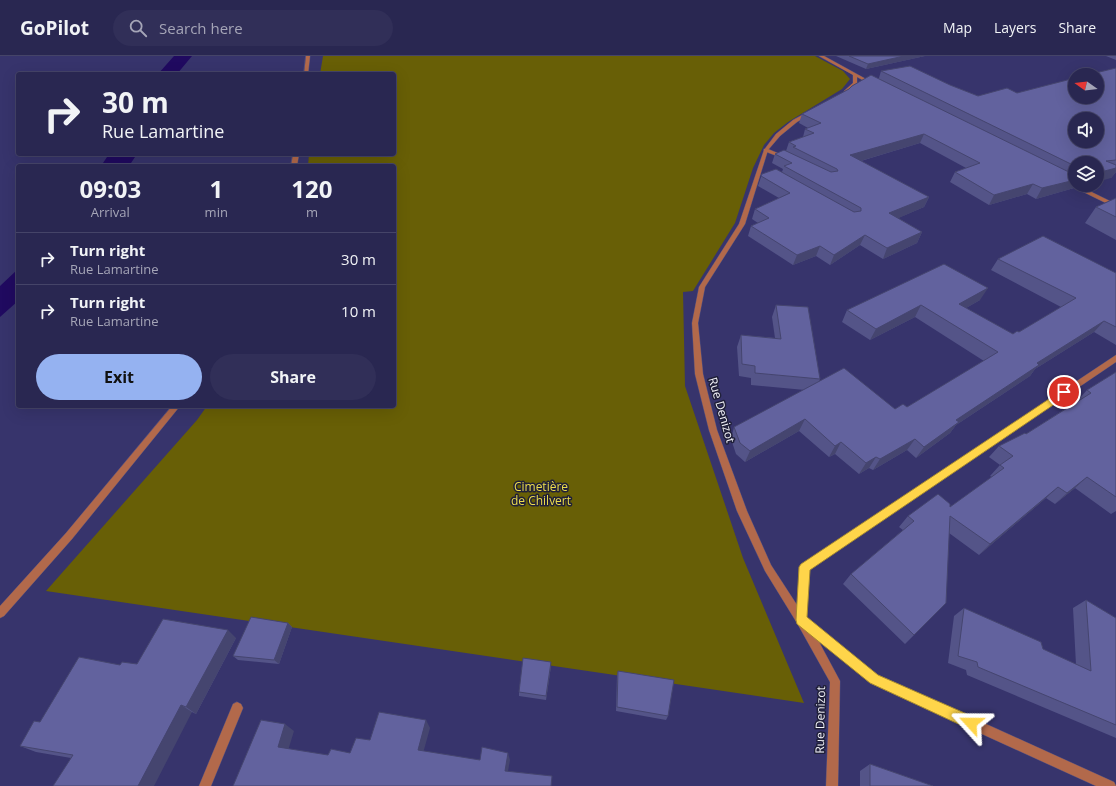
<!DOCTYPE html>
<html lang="en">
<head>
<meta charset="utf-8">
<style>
  :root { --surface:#292751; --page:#312f58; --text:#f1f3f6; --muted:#a5a5b7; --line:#454468; --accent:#95b2f1 }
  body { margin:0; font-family:"Open Sans",sans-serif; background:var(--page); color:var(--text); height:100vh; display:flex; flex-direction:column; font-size:15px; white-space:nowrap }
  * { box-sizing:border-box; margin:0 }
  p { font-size:13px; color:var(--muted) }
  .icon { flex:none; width:22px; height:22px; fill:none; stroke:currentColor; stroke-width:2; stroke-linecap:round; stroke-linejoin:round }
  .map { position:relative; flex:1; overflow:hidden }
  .panel { position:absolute; left:16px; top:108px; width:380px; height:244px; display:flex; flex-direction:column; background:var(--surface); border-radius:4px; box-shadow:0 4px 16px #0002,0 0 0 1px var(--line) }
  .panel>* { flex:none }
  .banner { position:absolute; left:16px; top:16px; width:380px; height:84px; border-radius:4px; box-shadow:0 4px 16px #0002,0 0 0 1px var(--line); background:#292751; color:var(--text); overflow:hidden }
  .needle { width:26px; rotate:284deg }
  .controls { position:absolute; left:1068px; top:12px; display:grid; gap:8px }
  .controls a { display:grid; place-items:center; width:36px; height:36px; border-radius:50%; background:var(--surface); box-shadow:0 4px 16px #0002,0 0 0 1px var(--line); font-size:20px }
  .pin { position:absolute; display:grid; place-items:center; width:34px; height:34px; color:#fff; margin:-17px; border:2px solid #fff; border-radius:50%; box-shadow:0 1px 4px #0007 }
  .me { position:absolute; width:44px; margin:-22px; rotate:294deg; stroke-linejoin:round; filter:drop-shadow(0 0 3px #0008) }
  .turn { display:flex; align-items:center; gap:14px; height:84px; padding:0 20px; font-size:18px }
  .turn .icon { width:52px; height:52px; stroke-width:2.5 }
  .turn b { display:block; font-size:28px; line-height:34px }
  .eta { display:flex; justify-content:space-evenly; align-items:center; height:68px; text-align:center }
  .eta b { font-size:24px; font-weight:700; line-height:28px }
  .button { display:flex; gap:8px; margin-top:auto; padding:8px 20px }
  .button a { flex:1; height:46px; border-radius:24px; background:var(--accent); color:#111; font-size:16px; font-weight:700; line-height:46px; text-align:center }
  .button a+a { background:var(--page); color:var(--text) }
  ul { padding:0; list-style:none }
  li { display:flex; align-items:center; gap:12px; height:52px; padding:0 20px; border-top:1px solid var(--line) }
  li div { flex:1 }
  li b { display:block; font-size:15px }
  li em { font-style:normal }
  header { display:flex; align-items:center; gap:24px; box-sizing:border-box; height:56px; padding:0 20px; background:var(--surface); border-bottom:1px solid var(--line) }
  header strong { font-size:19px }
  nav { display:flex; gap:22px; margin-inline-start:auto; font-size:14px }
  .search { width:280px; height:36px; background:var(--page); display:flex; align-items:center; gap:10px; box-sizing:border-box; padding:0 14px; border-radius:22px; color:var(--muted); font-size:15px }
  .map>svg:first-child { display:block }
</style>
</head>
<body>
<header>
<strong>GoPilot</strong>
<div class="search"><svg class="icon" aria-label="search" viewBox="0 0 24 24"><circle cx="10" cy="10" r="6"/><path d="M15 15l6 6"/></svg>Search here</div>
<nav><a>Map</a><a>Layers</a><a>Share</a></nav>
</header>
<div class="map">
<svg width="1116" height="730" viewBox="0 0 1116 730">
  <rect width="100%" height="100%" fill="#37346c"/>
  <path fill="#685f06" d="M 323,0 L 815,0 L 843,15 L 850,23 L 842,33 L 788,66 L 774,77 L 764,89 L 753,112 L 735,167 L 693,235 L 683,236 L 685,330 L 743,502 L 804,647 L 46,535 L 197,364 L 207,350 L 394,350 L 394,110 L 308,110 L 309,98 L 394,98 L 394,18 L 320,18 Z"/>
  <path fill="#200a60" d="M 174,0 L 192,0 L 177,18 L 158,18 Z
    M 109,98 L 137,98 L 129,110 L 101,110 Z
    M 18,213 L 18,245 L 0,261 L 0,230 Z"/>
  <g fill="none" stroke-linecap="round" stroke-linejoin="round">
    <defs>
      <path id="service" d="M 764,93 L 768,93 L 787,101 L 782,102 L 764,95 Z"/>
      <path id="minor" d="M 306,0 L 310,0 L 308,18 L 304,18 Z
        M 819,0 L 824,0 L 875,28 L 872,29 L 857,21 L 857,27 L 848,37 L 844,37 L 844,35 L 853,27 L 853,19 Z
        M 808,56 L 812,57 L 797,66 L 780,80 L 768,94 L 745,168 L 705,231 L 698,267 L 703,318 L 717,374 L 747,455 L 771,509 L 797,549 L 800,511 L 802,508 L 1116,299 L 1116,306 L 810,513 L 806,563 L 878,619 L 1114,726 L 1116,730 L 1096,730 L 870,627 L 818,584 L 840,625 L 838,730 L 826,730 L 830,626 L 797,567 L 765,515 L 737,455 L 709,374 L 695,318 L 692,267 L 699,231 L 739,168 L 764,94 L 776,78 L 793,64 Z
        M 293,98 L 299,98 L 297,110 L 291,110 Z
        M 1067,124 L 1116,148 L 1116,152 L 1065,127 L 1064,126 Z
        M 172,350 L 180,350 L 72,483 L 4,560 L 0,562 L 0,550 L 66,477 Z
        M 237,646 L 241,648 L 243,652 L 211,730 L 199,730 L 233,648 Z"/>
    </defs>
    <use href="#service" stroke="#514f80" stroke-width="1"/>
    <use href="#minor" stroke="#514f80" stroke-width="1"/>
    <use href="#service" fill="#b2694b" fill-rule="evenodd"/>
    <use href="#minor" fill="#b2694b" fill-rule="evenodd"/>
  </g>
  <path fill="#545488" d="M 836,0 L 925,0 L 866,13 Z
    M 1106,0 L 1116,0 L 1116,4 Z
    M 1116,12 L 1116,116 L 1111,122 L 1097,107 L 1075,107 L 1075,129 L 1076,129 L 1074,132 L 1036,143 L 1027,138 L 989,149 L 950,126 L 955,116 L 966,112 L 920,87 L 861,105 L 929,141 L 924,151 L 898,162 L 922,176 L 917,187 L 883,203 L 860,189 L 830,209 L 816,200 L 793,209 L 748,180 L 751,170 L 758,167 L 752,163 L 755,153 L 779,142 L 758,130 L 762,118 L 782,116 L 783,113 L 772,107 L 775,98 L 786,95 L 789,86 L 803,81 L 805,73 L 808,72 L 799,67 L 802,58 L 879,22 L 881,15 L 950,29 L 978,40 L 1017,37 Z
    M 1116,142 L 1116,184 L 1085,167 L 1096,151 Z
    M 998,203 L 1116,217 L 1116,289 L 1094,276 L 1035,313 L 1030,320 L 956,369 L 950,377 L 916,402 L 907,394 L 873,414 L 869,412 L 859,418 L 835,398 L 829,401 L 799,375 L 745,406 L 736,398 L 731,383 L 734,371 L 805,334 L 751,329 L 751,322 L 739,320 L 737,291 L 741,279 L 775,282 L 772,261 L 776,249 L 820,323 L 819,326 L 895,353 L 907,351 L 984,305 L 915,261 L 870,284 L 842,266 L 847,254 L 980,244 L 966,252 L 1013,278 L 1019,276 L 1061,251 L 991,214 Z
    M 1116,316 L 1116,455 L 1111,458 L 1075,432 L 1055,448 L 1046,442 L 979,499 L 949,477 L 914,579 L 905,588 L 843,528 L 851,518 L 903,474 L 899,471 L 908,460 L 950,451 L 992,421 L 990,420 L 1000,409 L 989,401 L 999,390 L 1026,378 L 1076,346 L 1087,334 Z
    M 1086,544 L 1116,562 L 1116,682 L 967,619 L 966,614 L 948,607 L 954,560 L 964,552 L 1043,593 L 1076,609 L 1073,552 Z
    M 288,567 L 292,571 L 279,608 L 238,604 L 233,600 Z
    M 236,582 L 196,658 L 192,656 L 71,702 L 36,696 L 20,690 L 40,666 L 120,609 L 137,608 Z
    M 551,610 L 546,644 L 519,640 L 519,636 Z
    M 618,615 L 668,660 L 666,664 L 616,655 L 617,619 Z
    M 870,708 L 933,730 L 860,730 L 860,715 Z"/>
  <path fill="#45456f" d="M 904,0 L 925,0 L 866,13 L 868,8 Z
    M 924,78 L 920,87 L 847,109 L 850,99 Z
    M 1116,112 L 1116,116 L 1111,122 L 1097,126 L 1097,117 Z
    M 1075,124 L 1075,129 L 1076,129 L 1074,132 L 1036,143 L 1042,132 Z
    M 1033,128 L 1027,138 L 989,149 L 994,139 Z
    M 929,141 L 924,151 L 885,168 L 889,157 Z
    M 922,176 L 917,187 L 883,203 L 887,192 Z
    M 865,179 L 860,189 L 830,209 L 834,199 Z
    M 820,190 L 816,200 L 793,209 L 797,199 Z
    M 988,232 L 980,244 L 952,260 L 959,248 Z
    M 921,249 L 915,261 L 870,284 L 876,273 Z
    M 1104,265 L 1094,276 L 1035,313 L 1030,320 L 956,369 L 950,377 L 916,402 L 924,391 L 956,364 L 1037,307 Z
    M 805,363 L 799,375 L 745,406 L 750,395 Z
    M 915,383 L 907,394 L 873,414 L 880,403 Z
    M 841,386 L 835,398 L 829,401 L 835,390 Z
    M 876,401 L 869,412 L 859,418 L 866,407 Z
    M 1087,421 L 1075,432 L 1055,448 L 1067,437 Z
    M 1058,431 L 1046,442 L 979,499 L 990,488 Z
    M 288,567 L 292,571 L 279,608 L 274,604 Z
    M 228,574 L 236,582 L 196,658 L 186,651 Z
    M 551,606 L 551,610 L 546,644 L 546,640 Z
    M 181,649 L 192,656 L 154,730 L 138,730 Z
    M 426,664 L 430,672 L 422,701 L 418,694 Z
    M 285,668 L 294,675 L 287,698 L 278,691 Z
    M 508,697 L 510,704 L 507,721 L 505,715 Z"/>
  <path fill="#62629e" stroke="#45456f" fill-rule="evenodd" d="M 849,0 L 904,0 L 868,8 Z
    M 910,10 L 950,29 L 978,40 L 1007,32 L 1017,37 L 1075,22 L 1075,41 L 1097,41 L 1097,19 L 1087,19 L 1116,12 L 1116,104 L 1106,105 L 1116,109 L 1116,112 L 1097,117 L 1097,107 L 1075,107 L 1075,110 L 881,15 ZM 1075,63 L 1097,63 L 1097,85 L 1075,85 Z
    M 871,19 L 1075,119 L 1075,124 L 1042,132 L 1033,128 L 994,139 L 955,116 L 980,107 L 924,78 L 850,99 L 929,141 L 889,157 L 922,176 L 887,192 L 865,179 L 834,199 L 820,190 L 797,199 L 751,170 L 769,162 L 755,153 L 790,137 L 761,120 L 762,118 L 776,113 L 854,156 L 861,155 L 861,152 L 784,110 L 792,107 L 775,98 L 784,94 L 831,116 L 838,115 L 837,113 L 793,91 L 796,90 L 789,86 L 814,77 L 805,73 L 821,67 L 802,58 L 849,33 L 852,30 Z
    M 1116,142 L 1116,161 L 1096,151 Z
    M 1043,180 L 1116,217 L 1116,271 L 1104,265 L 1037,307 L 1039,309 L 956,364 L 959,366 L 924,391 L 915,383 L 880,403 L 876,401 L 866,407 L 841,386 L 835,390 L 805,363 L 750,395 L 740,387 L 734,371 L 844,312 L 895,353 L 903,348 L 907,351 L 998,296 L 921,249 L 876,273 L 847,254 L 944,208 L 988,232 L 959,248 L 1013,278 L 1017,275 L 1019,276 L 1076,242 L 998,203 Z
    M 776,249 L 808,251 L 820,323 L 755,317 L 755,310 L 742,308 L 741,279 L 781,283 Z
    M 1116,316 L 1116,441 L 1087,421 L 1067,437 L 1058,431 L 990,488 L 950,460 L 946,547 L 914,579 L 851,518 L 914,465 L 908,460 L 938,438 L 950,448 L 950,451 L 1004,412 L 1000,409 L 1013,400 L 999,390 L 1025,377 L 1026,378 L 1091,337 L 1087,334 Z
    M 1086,544 L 1116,562 L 1116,669 L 978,611 L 977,606 L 958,600 L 964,552 L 1041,586 L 1043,593 L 1091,615 Z
    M 251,561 L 288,567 L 274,604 L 233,600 Z
    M 163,563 L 228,574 L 186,651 L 181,649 L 138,730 L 53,730 L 73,699 L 20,690 L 34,665 L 40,666 L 79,601 L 120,609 L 122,606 L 137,608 Z
    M 523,602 L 551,606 L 546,640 L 519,636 Z
    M 618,615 L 674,624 L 668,660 L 617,651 Z
    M 379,656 L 426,664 L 418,694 L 480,704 L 482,691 L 508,697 L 505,715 L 552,720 L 551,730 L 233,730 L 261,664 L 285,668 L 278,691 L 328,699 L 331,693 L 350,697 L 356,682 L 370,684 Z
    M 870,708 L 933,730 L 870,730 Z"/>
  <path fill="#ffd54a" stroke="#a68a30" d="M 1064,333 L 1068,334 L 1069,336 L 1068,339 L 810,514 L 807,561 L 878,619 L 976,662 L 978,667 L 976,672 L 971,673 L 967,672 L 870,627 L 797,568 L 796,564 L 799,511 L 801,508 Z"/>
  <g text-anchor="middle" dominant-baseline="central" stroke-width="3" stroke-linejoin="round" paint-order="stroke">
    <g font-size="12" fill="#f3f3fa" stroke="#202039">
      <text transform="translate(722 354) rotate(74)">Rue Denizot</text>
      <text transform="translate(820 664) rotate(-89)">Rue Denizot</text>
    </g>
    <g font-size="12" fill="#eddd4d" stroke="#202039">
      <text x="541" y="430">Cimetière<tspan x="541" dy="14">de Chilvert</tspan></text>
    </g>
  </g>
</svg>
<div class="controls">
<a><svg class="needle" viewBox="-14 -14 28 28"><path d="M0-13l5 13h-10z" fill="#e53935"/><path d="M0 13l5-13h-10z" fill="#a5a5b7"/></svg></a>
<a><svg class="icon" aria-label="sound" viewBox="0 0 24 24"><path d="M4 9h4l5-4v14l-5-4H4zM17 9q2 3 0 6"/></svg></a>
<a><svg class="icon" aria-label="layers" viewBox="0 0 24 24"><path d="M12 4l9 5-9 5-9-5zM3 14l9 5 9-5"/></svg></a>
</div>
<div class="pin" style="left:1064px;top:336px;background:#d93025"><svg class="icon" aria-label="arrive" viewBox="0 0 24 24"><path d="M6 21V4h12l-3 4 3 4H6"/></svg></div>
<svg class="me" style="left:971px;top:667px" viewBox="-20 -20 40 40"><path d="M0-17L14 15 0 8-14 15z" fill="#ffd54a" stroke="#fff" stroke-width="4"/></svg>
<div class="banner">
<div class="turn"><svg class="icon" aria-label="right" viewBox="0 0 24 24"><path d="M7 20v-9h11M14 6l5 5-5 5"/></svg><div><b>30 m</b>Rue Lamartine</div></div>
</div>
<section class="panel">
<div class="eta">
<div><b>09:03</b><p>Arrival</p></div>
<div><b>1</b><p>min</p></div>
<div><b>120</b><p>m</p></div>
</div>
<ul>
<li><svg class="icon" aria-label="right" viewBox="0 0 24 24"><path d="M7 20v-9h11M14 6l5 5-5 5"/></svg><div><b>Turn right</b><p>Rue Lamartine</p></div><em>30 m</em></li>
<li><svg class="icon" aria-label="right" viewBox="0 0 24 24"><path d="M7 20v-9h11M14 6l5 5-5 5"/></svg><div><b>Turn right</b><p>Rue Lamartine</p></div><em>10 m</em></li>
</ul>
<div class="button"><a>Exit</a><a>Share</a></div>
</section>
</div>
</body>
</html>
